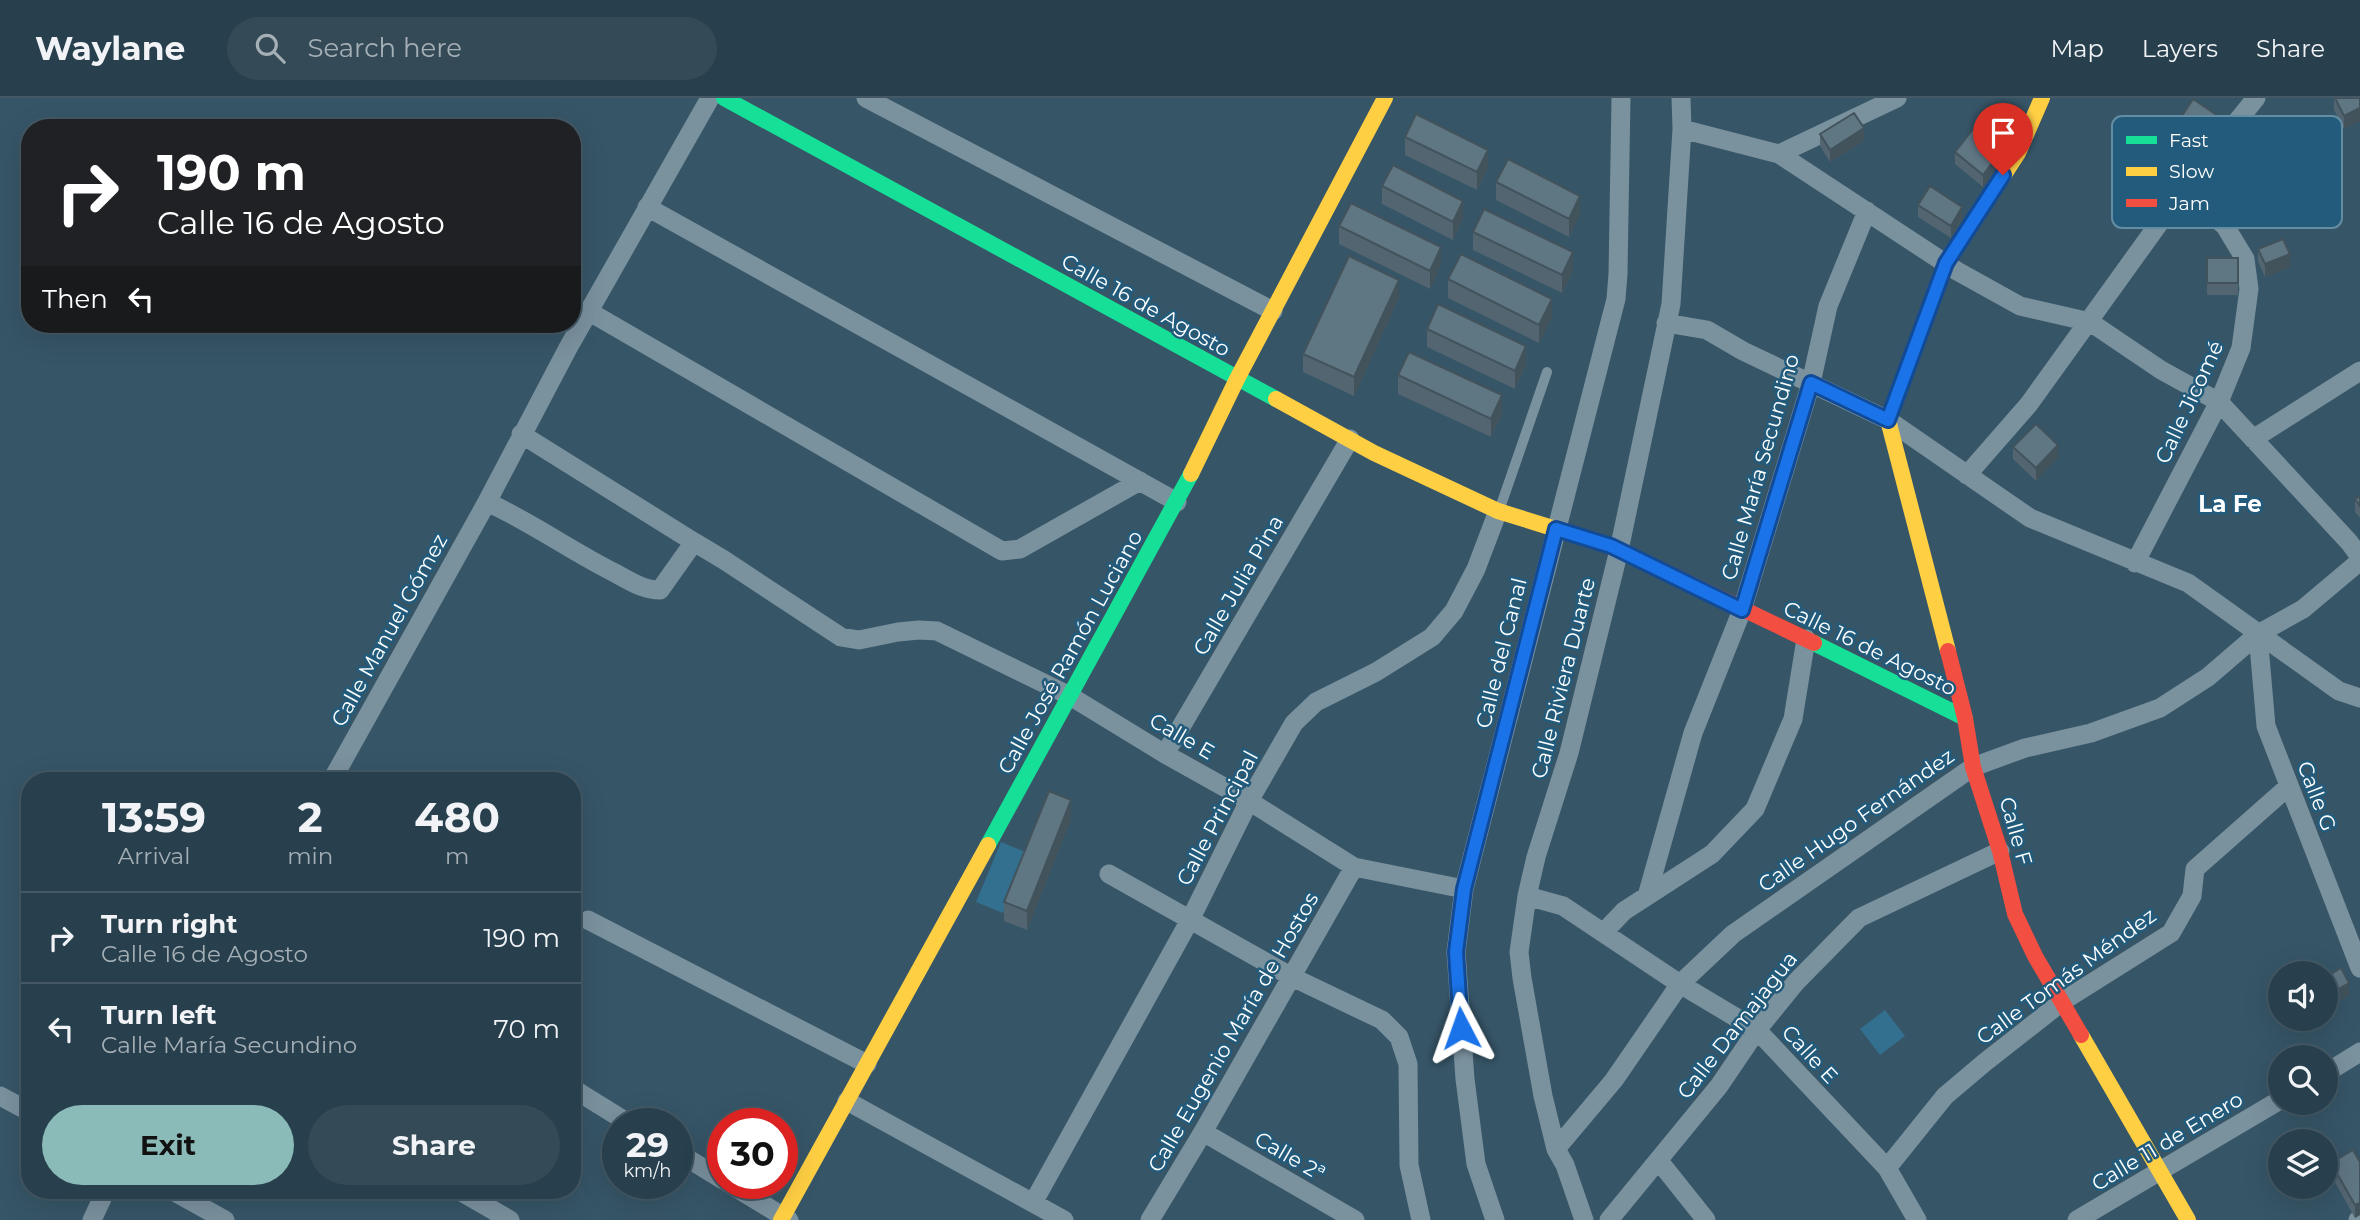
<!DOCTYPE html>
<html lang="en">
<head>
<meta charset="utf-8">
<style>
  :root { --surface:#28404d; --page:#344b57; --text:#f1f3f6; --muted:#a5afb6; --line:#445965; --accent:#8bbbb9 }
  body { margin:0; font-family:Montserrat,sans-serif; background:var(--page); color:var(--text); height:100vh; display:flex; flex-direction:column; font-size:26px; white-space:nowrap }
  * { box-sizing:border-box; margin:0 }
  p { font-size:23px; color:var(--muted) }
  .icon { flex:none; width:38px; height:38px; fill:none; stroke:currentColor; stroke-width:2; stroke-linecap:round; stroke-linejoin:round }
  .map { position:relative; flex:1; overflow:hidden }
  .side { position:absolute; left:21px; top:674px; width:560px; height:427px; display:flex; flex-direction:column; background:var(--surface); border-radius:28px; box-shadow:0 7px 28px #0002,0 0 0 2px var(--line) }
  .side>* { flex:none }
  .top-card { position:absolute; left:21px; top:21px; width:560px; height:214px; border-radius:28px; box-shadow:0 7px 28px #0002,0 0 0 2px var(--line); background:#202124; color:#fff; overflow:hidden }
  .fabs { position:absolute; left:2268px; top:863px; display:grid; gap:14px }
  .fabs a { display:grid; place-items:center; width:70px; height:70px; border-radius:50%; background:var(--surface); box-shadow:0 7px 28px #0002,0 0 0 2px var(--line); font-size:35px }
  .speed { position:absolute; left:602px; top:1010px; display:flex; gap:14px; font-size:35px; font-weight:700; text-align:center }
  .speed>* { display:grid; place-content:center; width:91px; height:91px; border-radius:50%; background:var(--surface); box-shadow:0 7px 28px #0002,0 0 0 2px var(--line); line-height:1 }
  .speed small { font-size:18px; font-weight:400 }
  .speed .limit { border:10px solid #d22; background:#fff; color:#111 }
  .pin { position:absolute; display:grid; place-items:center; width:60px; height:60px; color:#fff; margin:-72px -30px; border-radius:50% 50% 50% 0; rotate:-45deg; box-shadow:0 0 7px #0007 }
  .pin .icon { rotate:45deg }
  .me { position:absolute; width:77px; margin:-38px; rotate:356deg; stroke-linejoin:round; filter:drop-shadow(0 0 5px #0008) }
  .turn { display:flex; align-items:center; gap:24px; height:147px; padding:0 21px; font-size:32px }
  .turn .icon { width:91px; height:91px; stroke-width:2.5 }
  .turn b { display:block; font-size:49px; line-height:60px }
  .then { display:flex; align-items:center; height:66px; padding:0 21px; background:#0003; gap:14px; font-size:26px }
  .eta { display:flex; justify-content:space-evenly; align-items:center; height:119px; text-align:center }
  .eta b { font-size:42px; font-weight:700; line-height:49px }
  .button { display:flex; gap:14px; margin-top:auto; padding:14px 21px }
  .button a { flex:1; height:80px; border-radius:42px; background:var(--accent); color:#111; font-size:28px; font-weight:700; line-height:80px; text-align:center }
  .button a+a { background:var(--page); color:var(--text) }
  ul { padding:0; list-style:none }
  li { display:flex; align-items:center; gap:21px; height:91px; padding:0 21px; border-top:2px solid var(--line) }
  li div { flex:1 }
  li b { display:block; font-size:26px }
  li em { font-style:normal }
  header { display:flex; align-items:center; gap:42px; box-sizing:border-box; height:98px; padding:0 35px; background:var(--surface); border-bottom:2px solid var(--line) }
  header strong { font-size:33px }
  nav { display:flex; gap:38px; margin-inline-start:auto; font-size:24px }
  .search { width:490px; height:63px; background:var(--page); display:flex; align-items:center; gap:18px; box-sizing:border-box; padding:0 24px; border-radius:38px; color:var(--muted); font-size:26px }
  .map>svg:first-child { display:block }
</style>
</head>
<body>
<header>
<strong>Waylane</strong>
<div class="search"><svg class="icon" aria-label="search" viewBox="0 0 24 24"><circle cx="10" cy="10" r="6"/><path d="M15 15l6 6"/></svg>Search here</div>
<nav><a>Map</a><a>Layers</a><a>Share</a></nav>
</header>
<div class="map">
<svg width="2360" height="1122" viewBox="0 0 2360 1122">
  <rect width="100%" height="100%" fill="#365567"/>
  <path fill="#337090" d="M 1001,744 L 1028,755 L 1003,815 L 976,804 Z
    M 1885,912 L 1905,938 L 1880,957 L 1860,931 Z"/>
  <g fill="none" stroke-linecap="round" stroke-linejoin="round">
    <path stroke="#7a919e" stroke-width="10" d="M 1499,413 L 1547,274"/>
    <path stroke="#7a919e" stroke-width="19" d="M 866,0 L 1273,213
      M 1682,31 L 1779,56 L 1957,173 L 2020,208 L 2090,224 L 2161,272 L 2219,304 L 2349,444 L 2360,459
      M 1779,56 L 1897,0
      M 647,109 L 1177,404
      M 588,213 L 1002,453 L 1020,451 L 1140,383
      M 1666,225 L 1707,232 L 1743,253 L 1888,322 L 2030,420 L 2188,485 L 2339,593 L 2360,600
      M 521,336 L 694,444
      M 2253,341 L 2360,273
      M 1967,377 L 2029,306 L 2196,74 L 2256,0
      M 487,404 C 531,424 571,453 615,475 C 630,483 643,492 660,492 L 694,444 L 724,462 L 841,539 L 859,542 L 898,534 L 919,532 L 937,533 L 1070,598 L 1165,656 L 1249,703 L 1354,769 L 1464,791
      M 2135,465 L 2219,304 L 2241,250 L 2249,191 L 2245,161 L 2225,128 L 2183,92
      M 2258,536 L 2266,628 L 2360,870
      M 1165,656 L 1350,341
      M 332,682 L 487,404 L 568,250 L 710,0
      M 1109,776 L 1292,879 L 1382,922 L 1399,939 L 1408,966 L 1409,1067 L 1421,1122
      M 1527,798 L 1563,808 L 1680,886 L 1757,932 L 1887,1070 L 1917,1122
      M 1647,798 L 1693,635 L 1742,512 L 1811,285 L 1828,208 L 1867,113
      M 588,822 L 867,966
      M 1603,835 L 1624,813 L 1712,756 L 1755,711 L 1793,621 L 1806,541
      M 2326,975 L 2360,954
      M 572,990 L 630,1026
      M 0,998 L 30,1014
      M 847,1003 L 1064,1122
      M 1203,1034 L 1355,1122
      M 1556,1051 L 1614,982 L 1680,886 L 1733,836 L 1973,669 L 2025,650 L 2091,635 L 2160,610 L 2208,579 L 2258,536 L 2303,511 L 2360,463
      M 677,1054 L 723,1082
      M 1659,1063 L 1706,1122
      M 1887,1070 L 1945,998 L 1984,965 L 2063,903 L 2171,835 L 2192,798 L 2195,771 L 2289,688
      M 728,1085 L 789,1122
      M 171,1092 L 225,1122
      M 458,1092 L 510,1122
      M 1033,1105 L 1191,820 L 1249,703 L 1294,625 L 1316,604 L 1376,574 L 1432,539 L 1454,513 L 1476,471 L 1498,413
      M 92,1122 L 106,1092
      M 1150,1122 L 1203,1034 L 1354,769
      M 1495,1122 L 1476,1066 L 1465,981 L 1456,854 L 1464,791 L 1616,201 L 1618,176 L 1621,0
      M 1584,1122 L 1565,1067 L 1556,1051 L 1543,998 L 1522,880 L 1519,854 L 1527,798 L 1536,759 L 1569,655 L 1619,452 L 1671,206 L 1682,31 L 1681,0
      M 1609,1122 L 1719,988 L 1757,932 L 1796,884 L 1859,820 L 2000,753
      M 2077,1122 L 2280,1002
      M 2358,1122 L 2360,1121"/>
    <path stroke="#16e098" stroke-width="16" d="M 724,0 L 1276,301
      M 1814,545 L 1965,620
      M 988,747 L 1191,376"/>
    <path stroke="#ffcf43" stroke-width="16" d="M 1276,301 L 1374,355 L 1498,413 L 1591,442
      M 1191,376 L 1237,281 L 1385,0
      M 1948,553 L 1888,322 L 1946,165 L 2018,55 L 2042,0
      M 2081,937 L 2188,1122
      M 781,1122 L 988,747"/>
    <path stroke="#f24e42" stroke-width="16" d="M 1591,442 L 1611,448 L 1814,545
      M 1948,553 L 1965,620 L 1973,669 L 2000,753 L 2015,816 L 2035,858 L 2081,937"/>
  </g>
  <path fill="#526571" d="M 2334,0 L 2360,0 L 2344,31 L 2334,12 Z
    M 2178,24 L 2218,30 L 2203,54 L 2178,36 Z
    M 1820,36 L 1864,43 L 1830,64 L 1820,48 Z
    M 1405,39 L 1488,70 L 1477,92 L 1405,57 Z
    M 1955,54 L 2001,66 L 1983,89 L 1955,66 Z
    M 2131,67 L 2171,85 L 2156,101 L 2131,80 Z
    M 1496,84 L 1580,116 L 1569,139 L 1496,102 Z
    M 1382,88 L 1463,121 L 1453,142 L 1382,106 Z
    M 1918,107 L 1962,121 L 1951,140 L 1918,119 Z
    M 1339,128 L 1441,167 L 1430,191 L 1339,146 Z
    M 1473,134 L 1573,173 L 1562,195 L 1473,152 Z
    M 2258,151 L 2290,169 L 2265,179 L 2258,163 Z
    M 2207,160 L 2238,160 L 2238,197 L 2207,197 Z
    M 1448,181 L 1552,220 L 1539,245 L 1448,200 Z
    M 1399,200 L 1354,298 L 1303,274 L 1303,256 Z
    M 1427,231 L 1526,267 L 1515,291 L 1427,249 Z
    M 1398,277 L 1502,316 L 1491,339 L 1398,296 Z
    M 2013,349 L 2058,359 L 2036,383 L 2013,361 Z
    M 2360,398 L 2360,420 L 2355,414 L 2355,401 Z
    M 1071,721 L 1027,832 L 1004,823 L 1004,804 Z
    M 2326,879 L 2349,897 L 2328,909 L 2326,906 Z
    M 2360,1064 L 2360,1117 L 2355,1120 L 2331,1077 L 2331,1065 Z"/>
  <path fill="#42535c" d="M 2360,10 L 2360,23 L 2344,31 L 2344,18 Z
    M 2218,18 L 2218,30 L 2203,54 L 2203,41 Z
    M 1864,30 L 1864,43 L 1830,64 L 1830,52 Z
    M 1488,52 L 1488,70 L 1477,92 L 1477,74 Z
    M 2001,53 L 2001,66 L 1983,89 L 1983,77 Z
    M 2171,73 L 2171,85 L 2156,101 L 2156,89 Z
    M 1580,98 L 1580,116 L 1569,139 L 1569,121 Z
    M 1463,103 L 1463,121 L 1453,142 L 1453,124 Z
    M 1962,109 L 1962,121 L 1951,140 L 1951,128 Z
    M 1441,149 L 1441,167 L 1430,191 L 1430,173 Z
    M 1573,154 L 1573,173 L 1562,195 L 1562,177 Z
    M 2290,156 L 2290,169 L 2265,179 L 2265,166 Z
    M 1399,182 L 1399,200 L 1354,298 L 1354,279 Z
    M 1552,201 L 1552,220 L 1539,245 L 1539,227 Z
    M 1526,248 L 1526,267 L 1515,291 L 1515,273 Z
    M 1502,297 L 1502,316 L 1491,339 L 1491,321 Z
    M 2058,347 L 2058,359 L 2036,383 L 2036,370 Z
    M 1071,702 L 1071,721 L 1027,832 L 1027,813 Z
    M 2349,885 L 2349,897 L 2328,909 L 2328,897 Z
    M 2360,1105 L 2360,1117 L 2355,1120 L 2355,1107 Z"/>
  <path fill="#5f7683" stroke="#42535c" stroke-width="2" d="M 2335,0 L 2360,0 L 2360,10 L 2344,18 Z
    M 2193,1 L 2218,18 L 2203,41 L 2178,24 Z
    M 1854,15 L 1864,30 L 1830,52 L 1820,36 Z
    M 1416,16 L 1488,52 L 1477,74 L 1405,39 Z
    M 1974,30 L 2001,53 L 1983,77 L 1955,54 Z
    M 1508,61 L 1580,98 L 1569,121 L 1496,84 Z
    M 1393,67 L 1463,103 L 1453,124 L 1382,88 Z
    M 1930,88 L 1962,109 L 1951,128 L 1918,107 Z
    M 1351,105 L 1441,149 L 1430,173 L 1339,128 Z
    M 1484,111 L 1573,154 L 1562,177 L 1473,134 Z
    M 2283,141 L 2290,156 L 2265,166 L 2258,151 Z
    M 1461,156 L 1552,201 L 1539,227 L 1448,181 Z
    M 1349,158 L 1399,182 L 1354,279 L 1303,256 Z
    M 2207,160 L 2238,160 L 2238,185 L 2207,185 Z
    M 1438,206 L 1526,248 L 1515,273 L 1427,231 Z
    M 1409,254 L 1502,297 L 1491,321 L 1398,277 Z
    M 2036,326 L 2058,347 L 2036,370 L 2013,349 Z
    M 2360,398 L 2360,408 L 2355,401 Z
    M 1049,693 L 1071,702 L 1027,813 L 1004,804 Z
    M 2341,870 L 2349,885 L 2328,897 L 2326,894 L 2326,879 Z
    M 2353,1052 L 2360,1064 L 2360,1105 L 2355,1107 L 2331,1065 Z"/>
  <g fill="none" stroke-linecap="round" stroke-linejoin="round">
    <defs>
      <path id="route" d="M 1461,930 L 1456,854 L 1464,791 L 1556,431 L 1611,448 L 1742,512 L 1811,285 L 1888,322 L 1946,165 L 2003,77"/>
    </defs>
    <use href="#route" stroke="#114b97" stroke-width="18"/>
    <use href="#route" stroke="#1a73e8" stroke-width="12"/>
  </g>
  <g text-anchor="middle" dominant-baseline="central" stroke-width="5" stroke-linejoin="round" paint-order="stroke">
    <g font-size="21" fill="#fff" stroke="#225b7b">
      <text transform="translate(1146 207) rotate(29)">Calle 16 de Agosto</text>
      <text transform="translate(2189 304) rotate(-65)">Calle Jicomé</text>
      <text transform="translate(1760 369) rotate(-74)">Calle María Secundino</text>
      <text transform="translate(1238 487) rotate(-60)">Calle Julia Pina</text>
      <text transform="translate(389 532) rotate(-61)">Calle Manuel Gómez</text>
      <text transform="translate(1870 550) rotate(26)">Calle 16 de Agosto</text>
      <text transform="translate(1070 554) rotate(-61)">Calle José Ramón Luciano</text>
      <text transform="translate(1501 555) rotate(-76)">Calle del Canal</text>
      <text transform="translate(1563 580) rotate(-76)">Calle Riviera Duarte</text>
      <text transform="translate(1182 638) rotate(30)">Calle E</text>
      <text transform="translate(2317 698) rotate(69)">Calle G</text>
      <text transform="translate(1217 720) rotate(-62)">Calle Principal</text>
      <text transform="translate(1856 722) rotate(-35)">Calle Hugo Fernández</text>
      <text transform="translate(2016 733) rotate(74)">Calle F</text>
      <text transform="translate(2066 878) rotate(-36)">Calle Tomás Méndez</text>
      <text transform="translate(1737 927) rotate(-52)">Calle Damajagua</text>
      <text transform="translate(1233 934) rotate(-60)">Calle Eugenio María de Hostos</text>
      <text transform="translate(1810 956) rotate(47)">Calle E</text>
      <text transform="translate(2167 1043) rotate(-31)">Calle 11 de Enero</text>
      <text transform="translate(1290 1058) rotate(30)">Calle 2ª</text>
    </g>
    <g font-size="23" font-weight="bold" fill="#fff" stroke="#225b7b">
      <text x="2230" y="406">La Fe</text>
    </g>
  </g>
  <rect x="2112" y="18" width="230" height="112" rx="10" fill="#225b7b" stroke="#648ca3" stroke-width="2"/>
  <rect x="2126" y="38" width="31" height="8" fill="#16e098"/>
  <rect x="2126" y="69" width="31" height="9" fill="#ffcf43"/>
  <rect x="2126" y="101" width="31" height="8" fill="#f24e42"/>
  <g font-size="19" fill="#fff">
    <text x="2169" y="49">Fast</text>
    <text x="2169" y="80">Slow</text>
    <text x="2169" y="112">Jam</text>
  </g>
</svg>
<div class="fabs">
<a><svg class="icon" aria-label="sound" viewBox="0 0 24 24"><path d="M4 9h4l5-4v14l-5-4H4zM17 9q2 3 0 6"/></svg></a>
<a><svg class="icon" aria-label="search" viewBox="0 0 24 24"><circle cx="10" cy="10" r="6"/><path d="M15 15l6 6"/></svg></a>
<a><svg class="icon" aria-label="layers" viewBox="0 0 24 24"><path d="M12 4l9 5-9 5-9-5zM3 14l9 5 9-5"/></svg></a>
</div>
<div class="speed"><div>29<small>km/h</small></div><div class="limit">30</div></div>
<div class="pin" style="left:2003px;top:77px;background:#d93025"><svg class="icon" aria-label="arrive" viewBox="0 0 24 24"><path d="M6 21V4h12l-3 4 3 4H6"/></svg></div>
<svg class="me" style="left:1461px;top:930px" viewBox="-20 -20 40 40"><path d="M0-17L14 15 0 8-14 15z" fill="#1a73e8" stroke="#fff" stroke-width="4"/></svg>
<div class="top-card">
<div class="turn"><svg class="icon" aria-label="right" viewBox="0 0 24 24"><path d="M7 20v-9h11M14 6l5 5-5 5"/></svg><div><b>190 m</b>Calle 16 de Agosto</div></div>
<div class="then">Then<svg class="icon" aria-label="left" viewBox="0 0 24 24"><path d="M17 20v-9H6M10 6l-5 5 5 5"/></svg></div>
</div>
<section class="side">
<div class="eta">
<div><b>13:59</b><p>Arrival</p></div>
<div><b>2</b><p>min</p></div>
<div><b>480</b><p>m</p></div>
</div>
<ul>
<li><svg class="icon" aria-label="right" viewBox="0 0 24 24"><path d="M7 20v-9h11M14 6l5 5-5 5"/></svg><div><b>Turn right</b><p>Calle 16 de Agosto</p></div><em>190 m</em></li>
<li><svg class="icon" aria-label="left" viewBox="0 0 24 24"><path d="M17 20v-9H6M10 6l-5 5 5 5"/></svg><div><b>Turn left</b><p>Calle María Secundino</p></div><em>70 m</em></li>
</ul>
<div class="button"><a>Exit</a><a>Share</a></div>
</section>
</div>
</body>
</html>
